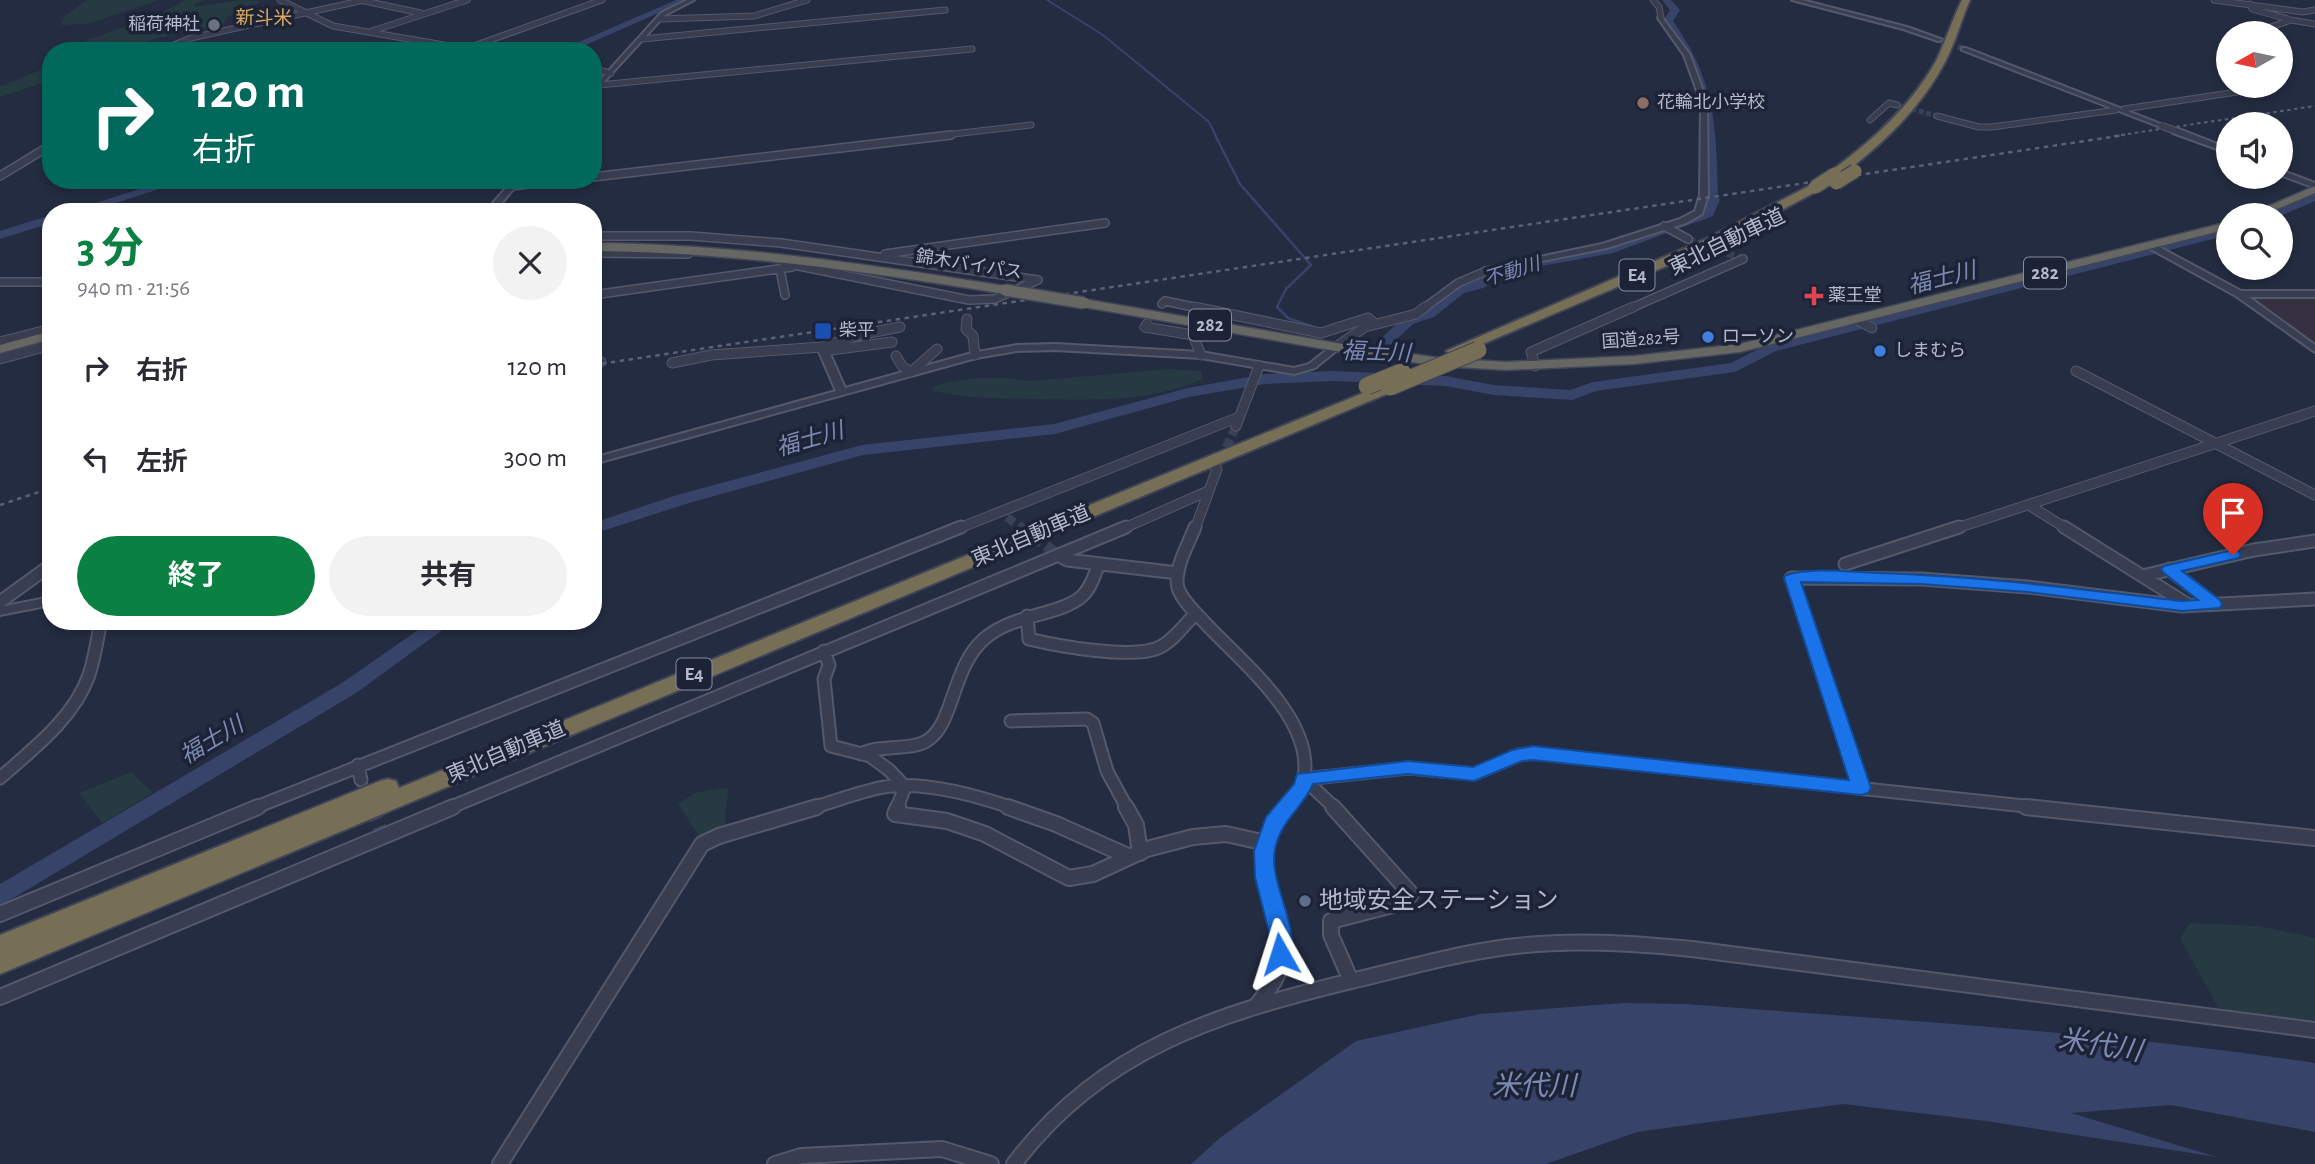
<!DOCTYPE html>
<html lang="ja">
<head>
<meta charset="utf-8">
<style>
  :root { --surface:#fff; --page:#f2f2f3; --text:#2b2b33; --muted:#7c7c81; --accent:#0b8043 }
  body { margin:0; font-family:"Alegreya Sans","Noto Sans JP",sans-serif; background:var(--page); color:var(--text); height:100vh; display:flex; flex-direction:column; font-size:26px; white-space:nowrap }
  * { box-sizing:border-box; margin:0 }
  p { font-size:23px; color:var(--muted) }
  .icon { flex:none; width:38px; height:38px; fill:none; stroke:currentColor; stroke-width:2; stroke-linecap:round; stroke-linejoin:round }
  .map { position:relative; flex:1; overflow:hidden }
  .side { position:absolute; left:42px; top:203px; width:560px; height:427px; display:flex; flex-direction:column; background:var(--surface); border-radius:28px; box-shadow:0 4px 10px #0003 }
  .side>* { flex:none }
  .hud { position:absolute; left:42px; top:42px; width:560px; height:147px; border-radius:28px; box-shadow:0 4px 10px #0003; background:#00695c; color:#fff; overflow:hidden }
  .needle { width:46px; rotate:261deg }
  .fabs { position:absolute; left:2216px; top:21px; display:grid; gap:14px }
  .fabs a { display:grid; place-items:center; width:77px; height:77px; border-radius:50%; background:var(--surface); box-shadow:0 4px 10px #0003; font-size:35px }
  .pin { position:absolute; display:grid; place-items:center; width:60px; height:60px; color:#fff; margin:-72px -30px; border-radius:50% 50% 50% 0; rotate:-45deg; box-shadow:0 0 7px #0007 }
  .pin .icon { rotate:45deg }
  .me { position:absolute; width:77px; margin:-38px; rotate:354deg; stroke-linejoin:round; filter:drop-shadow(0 0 5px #0008) }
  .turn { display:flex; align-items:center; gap:24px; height:147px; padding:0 35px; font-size:32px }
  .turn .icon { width:91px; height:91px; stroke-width:2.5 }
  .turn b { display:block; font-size:49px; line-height:60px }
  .round { display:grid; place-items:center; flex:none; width:74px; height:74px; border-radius:37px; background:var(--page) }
  .summary { display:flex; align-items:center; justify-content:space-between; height:119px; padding:0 35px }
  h1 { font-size:42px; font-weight:700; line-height:52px; color:var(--accent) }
  .primary-button { display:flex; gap:14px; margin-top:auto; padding:14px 35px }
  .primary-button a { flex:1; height:80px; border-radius:42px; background:var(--accent); color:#fff; font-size:28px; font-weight:700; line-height:80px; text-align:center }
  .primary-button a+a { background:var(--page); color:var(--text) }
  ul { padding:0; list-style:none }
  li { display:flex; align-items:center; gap:21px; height:91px; padding:0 35px }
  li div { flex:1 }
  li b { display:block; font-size:26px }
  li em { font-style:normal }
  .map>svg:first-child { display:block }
</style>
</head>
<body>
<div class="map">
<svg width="2315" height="1164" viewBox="0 0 2315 1164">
  <rect width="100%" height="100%" fill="#242c41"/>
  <path fill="#353141" d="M 2252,297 L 2315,297 L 2315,344 Z"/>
  <path fill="#263a42" d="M 87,0 L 159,0 L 87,24 L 60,25 L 65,16 Z
    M 186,0 L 205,0 L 195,4 L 195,7 L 240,0 L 262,1 L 227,17 L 223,24 L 154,39 L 129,51 L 57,51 L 155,16 Z
    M 51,66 L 51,80 L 0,97 L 0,86 Z
    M 1170,369 L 1201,371 L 1203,379 C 1148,403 1090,400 1032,399 C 999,398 967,399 934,391 L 933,387 C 962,377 999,375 1029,381 Z
    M 131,772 L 153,793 L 102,823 L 79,793 Z
    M 723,788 L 729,789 L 725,813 L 726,831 L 700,837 L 678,804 L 695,793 Z
    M 2190,923 L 2259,926 L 2315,938 L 2315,1023 L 2236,1013 L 2218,1007 L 2180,938 Z"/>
  <path fill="#374368" d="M 1623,1003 L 1685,1004 C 1895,1020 2107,1032 2315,1063 L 2315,1132 L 2171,1105 L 2071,1113 L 2217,1157 L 1986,1121 L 1843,1104 L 1637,1132 L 1546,1164 L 1191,1164 L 1221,1137 L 1356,1041 L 1480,1014 Z"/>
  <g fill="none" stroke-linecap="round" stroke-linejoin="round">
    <path stroke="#374368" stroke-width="2" d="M 1047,0 L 1103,35 L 1209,122 L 1216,136"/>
    <path stroke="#374368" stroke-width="2.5" d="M 1215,135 L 1240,184 L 1311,265 L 1286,289 L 1277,307 L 1288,318 L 1314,327"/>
    <path fill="#374368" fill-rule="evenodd" d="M 676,0 L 688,0 L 572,51 L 558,51 Z
      M 1662,0 L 1671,0 L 1680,10 L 1673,21 C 1715,81 1716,122 1718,193 L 1716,196 L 1720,199 L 1713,216 L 1613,253 L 1514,271 L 1483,288 L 1464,293 L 1434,317 L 1413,324 L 1383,352 L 1373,352 L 1370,349 L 1373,346 L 1403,318 L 1424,311 L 1454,287 L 1473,282 L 1505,265 L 1605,246 L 1668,228 L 1703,211 L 1710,196 L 1706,193 C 1705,122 1705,82 1663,21 L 1670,10 Z
      M 167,180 L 187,180 L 88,212 L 68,212 Z
      M 2315,193 L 2315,201 L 2280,216 L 2266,215 Z
      M 51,215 L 51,223 L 0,239 L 0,231 Z
      M 2228,227 L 2228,235 L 1776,351 L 1735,372 L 1596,391 L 1572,400 L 1494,395 L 1445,386 L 1333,381 L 1265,384 L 1189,397 L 1055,434 L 863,455 L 689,503 L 593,534 L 593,523 L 677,495 L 862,445 L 1054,424 L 1188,388 L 1265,374 L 1333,371 L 1445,376 L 1494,385 L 1570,390 L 1593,382 L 1731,363 L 1766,345 L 2157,248 Z
      M 431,621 L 455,621 L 356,693 L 0,906 L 0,884 L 342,683 Z"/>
    <path stroke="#3a4156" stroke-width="5" stroke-dasharray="5 2.5" stroke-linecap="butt" d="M 1897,105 L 1937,116"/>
    <path stroke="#3a4156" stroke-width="7" stroke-dasharray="7 3.5" stroke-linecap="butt" d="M 1688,239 L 1743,259"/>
    <path stroke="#3a4156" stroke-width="9" stroke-dasharray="9 4.5" stroke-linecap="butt" d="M 1221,460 L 1236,426
      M 1007,517 L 1023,529"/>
    <path stroke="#3a4156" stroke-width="11" stroke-dasharray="11 5" stroke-linecap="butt" d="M 1020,527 L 1056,553
      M 361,780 L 372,808"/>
    <path stroke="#3a4156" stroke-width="14" stroke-dasharray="14 7" stroke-linecap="butt" d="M 371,807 L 381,831"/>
    <path stroke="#3a4156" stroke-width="6" stroke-dasharray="6 3.5" stroke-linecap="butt" d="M 1940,40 L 1964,49"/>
    <defs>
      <path id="minor-far4" d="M 280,0 L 333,26 L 479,51
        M 360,0 L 421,13
        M 1653,0 L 1659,7 L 1661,18
        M 2214,0 L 2303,12 L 2315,10
        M 2250,4 L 2252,9 L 2288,19
        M 660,19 L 754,16 L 807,0
        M 2268,28 L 2291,20 L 2315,24
        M 372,31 L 467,0
        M 642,39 L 945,10
        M 468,48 L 602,0
        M 159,51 L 191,38 L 360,1
        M 593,69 L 611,73
        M 599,85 L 972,49
        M 2124,109 L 2237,92
        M 1937,116 L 1979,127 L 1992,127 L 2116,110
        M 1870,120 L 1889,103 L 1897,105
        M 936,136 L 1031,125"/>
      <path id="minor-far3" d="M 0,176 L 51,145
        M 593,177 L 951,135
        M 512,186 L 564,180
        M 1664,226 L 1688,239
        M 593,236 L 691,236 L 781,243 L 1038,280 L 995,299 L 969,300 L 784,263
        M 593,253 L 688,254
        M 885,254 L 1105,223
        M 780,269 L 785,295
        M 0,282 L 51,282
        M 593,295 L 792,267
        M 1162,304 L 1165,301 L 1203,309
        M 1423,309 L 1458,283 L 1486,271
        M 1629,309 L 1743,259"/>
      <path id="minor-far2" d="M 1194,307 L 1321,333 L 1368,318 L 1375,324
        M 967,319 L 966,329 L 973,336 L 975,355
        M 1857,320 L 1872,328
        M 1147,324 L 1145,327 L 1193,335 L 1201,355
        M 0,342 L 51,329
        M 1336,347 L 1365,327 L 1416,314 L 1425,307
        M 823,351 L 892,342
        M 896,356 L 902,366 L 911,372 L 937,349
        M 593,357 L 601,362
        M 0,359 L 51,345
        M 672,363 L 711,355 L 822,347 L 859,335 L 900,327
        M 1535,366 L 1531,352 L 1633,307
        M 2076,371 L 2315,495
        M 1236,426 L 1259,366
        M 2029,505 L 2067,529
        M 957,529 L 1239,417
        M 1122,529 L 1208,491
        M 1195,529 L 1217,469
        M 1954,529 L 2315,411"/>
      <path id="minor-far1" d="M 1195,527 C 1189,543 1173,570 1178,588 C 1182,601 1199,616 1208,626 C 1245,665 1318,723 1303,783 C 1301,792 1290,801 1284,808
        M 2064,527 L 2187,604
        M 1058,555 L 1067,560 L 1178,573
        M 1845,564 L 1959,527
        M 2169,569 L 2214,604
        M 2142,576 L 2254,550 L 2315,541
        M 0,602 L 51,565
        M 1027,616 L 1029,639 C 1057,646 1135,660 1160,647 C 1174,640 1185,624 1196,613
        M 824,651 L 829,665 L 824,679 L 831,746 L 870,756 L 889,770 L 905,787 L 897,808
        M 1011,721 L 1087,719 L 1093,723 L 1107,771 L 1127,808
        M 861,754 C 880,744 913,751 928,740 C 954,723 952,667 984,639 C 1012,614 1058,616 1081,597 C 1091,589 1094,575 1099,564
        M 358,765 L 361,780
        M 0,778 C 33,749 74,718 89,675 C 95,657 97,639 101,621
        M 1304,779 L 1408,768 L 1474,774 L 1519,755 L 1533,753 L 2043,808
        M 1304,779 L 1335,808
        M 1861,788 L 1791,578 L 1921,579 L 2028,587 L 2182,606 L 2315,599
        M 254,808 L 961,527
        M 449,808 L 1126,527
        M 811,808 C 833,802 856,793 879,788 C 920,779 975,795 1013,808"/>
      <path id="minor" d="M 898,807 L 895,814 L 947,821 L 985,834 L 1069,878 L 1093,874 L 1147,849 L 1193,837 L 1226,834 L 1266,843
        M 1008,807 L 1056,824 L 1130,857
        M 1126,807 L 1136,825 L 1140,853
        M 1333,807 L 1411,894 L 1404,902 L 1331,921 L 1331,935 L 1351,981
        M 2026,807 L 2315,838
        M 0,914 L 258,807
        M 0,997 L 453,807
        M 1257,1005 C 1264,995 1274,984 1278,973 C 1281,967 1280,958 1280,952 C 1283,895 1240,861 1286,807
        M 500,1164 L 702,844 L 719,836 L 817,807
        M 775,1164 L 801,1156 L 942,1149 L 991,1164
        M 1014,1164 C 1102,1048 1217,1014 1351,981 C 1403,969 1454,954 1507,947 C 1569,939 1631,943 1692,949 L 2315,1030"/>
      <path id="tertiary" d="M 687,0 L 694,0 L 665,15 L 593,94 L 593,88 L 661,13 Z
        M 1792,0 L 1802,0 L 1907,27 L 1943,40 L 1938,41 L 1903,29 Z
        M 1661,16 L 1690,55 L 1707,102 L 1708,195 L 1702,214 L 1686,223 L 1607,248 L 1483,273 L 1483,269 L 1486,268 L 1602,244 L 1680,219 L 1695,211 L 1700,195 L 1701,102 L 1684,55 L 1658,18 Z
        M 1962,48 L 1966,48 L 2166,126 L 2160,127 L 1962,50 Z
        M 2173,129 L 2179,129 L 2228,148 L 2228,153 L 2173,133 Z
        M 2280,170 L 2315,183 L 2315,188 L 2280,175 Z
        M 513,180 L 521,180 L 494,212 L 485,212 Z
        M 2150,242 L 2241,291 L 2315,291 L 2315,297 L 2249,297 L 2315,345 L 2315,352 L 2236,296 L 2147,247 L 2146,245 Z
        M 822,344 L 827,347 L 845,388 L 972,353 L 1017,345 L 1055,344 L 1201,352 L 1294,368 L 1309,364 L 1333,345 L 1336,344 L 1341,347 L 1315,368 L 1294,374 L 1201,358 L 1055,350 L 1017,351 L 976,358 L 593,464 L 593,458 L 836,391 L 817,347 Z
        M 51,597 L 51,605 L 0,615 L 0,607 Z"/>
      <path id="trunk" d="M 2315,186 L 2315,193 L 2263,215 L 2248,215 Z
        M 2228,222 L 2228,229 L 1740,352 L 1634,364 L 1506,370 L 1440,366 L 1336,351 L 1084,307 L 1078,303 L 1084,299 L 1336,343 L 1440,358 L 1506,362 L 1634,356 L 1740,344 Z
        M 593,243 C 732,244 868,264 1005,286 L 1011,290 L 1005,294 C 868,272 732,252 593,251 Z
        M 51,331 L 51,339 L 0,353 L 0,345 Z"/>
      <path id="motorway" d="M 1962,0 L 1970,0 C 1961,20 1956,41 1946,60 C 1926,99 1896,131 1862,159 C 1853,166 1843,178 1831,177 L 1831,171 C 1872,141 1911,106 1936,61 C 1946,41 1952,20 1962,0 Z
        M 1815,183 L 1821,187 L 1819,190 L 1716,245 L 1459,354 L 1454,356 L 1446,351 L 1706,239 Z
        M 1390,382 L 1396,384 L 1398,387 L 1396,390 L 0,974 L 0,935 L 380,781 L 388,779 L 396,781 L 399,788 Z"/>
    </defs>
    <use href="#minor-far4" stroke="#53596b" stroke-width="7"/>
    <use href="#minor-far3" stroke="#53596b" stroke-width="10"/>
    <use href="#minor-far2" stroke="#53596b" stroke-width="11"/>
    <use href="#minor-far1" stroke="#53596b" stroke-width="15"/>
    <use href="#minor" stroke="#53596b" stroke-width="18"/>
    <use href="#tertiary" stroke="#53596b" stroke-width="4"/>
    <use href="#trunk" stroke="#404658" stroke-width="3"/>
    <use href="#motorway" stroke="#404658" stroke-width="4"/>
    <use href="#minor-far4" stroke="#383e50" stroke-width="5"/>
    <use href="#minor-far3" stroke="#383e50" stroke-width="7"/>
    <use href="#minor-far2" stroke="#383e50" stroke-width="9"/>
    <use href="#minor-far1" stroke="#383e50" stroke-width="11"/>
    <use href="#minor" stroke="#383e50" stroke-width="14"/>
    <use href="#tertiary" fill="#383e50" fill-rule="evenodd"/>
    <use href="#trunk" fill="#666662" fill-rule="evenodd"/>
    <use href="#motorway" fill="#776f55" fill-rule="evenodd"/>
    <path stroke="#5a6177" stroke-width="2" stroke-dasharray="3.5 3.5" stroke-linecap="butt" d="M 2114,136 L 2315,106"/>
    <path stroke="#5a6177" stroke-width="2.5" stroke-dasharray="4.5 4.5" stroke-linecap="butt" d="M 593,365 L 2125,135
      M 0,505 L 51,488"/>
    <defs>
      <path id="tertiary-bridge" d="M 2162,126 L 2176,131"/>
      <path id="trunk-bridge" d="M 1005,290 L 1084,303"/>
      <path id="motorway-bridge-far1" d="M 1836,183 L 1855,171
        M 1815,187 L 1835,174"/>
      <path id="motorway-bridge" d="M 1367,386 L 1402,372
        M 1390,387 L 1478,350"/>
    </defs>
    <use href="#tertiary-bridge" stroke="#53596b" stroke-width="8" stroke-linecap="butt"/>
    <use href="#trunk-bridge" stroke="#404658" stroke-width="14" stroke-linecap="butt"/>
    <use href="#motorway-bridge-far1" stroke="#404658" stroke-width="16" stroke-linecap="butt"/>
    <use href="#motorway-bridge" stroke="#404658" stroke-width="19" stroke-linecap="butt"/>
    <use href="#tertiary-bridge" stroke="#383e50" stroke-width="6"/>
    <use href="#trunk-bridge" stroke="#666662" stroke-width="11"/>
    <use href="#motorway-bridge-far1" stroke="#776f55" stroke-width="13"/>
    <use href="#motorway-bridge" stroke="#776f55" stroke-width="17"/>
  </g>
  <path fill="#1a73e8" stroke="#114b97" stroke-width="2" d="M 2233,550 L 2238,551 L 2241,555 L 2238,558 L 2182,571 L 2220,600 L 2222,604 L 2220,608 L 2182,611 L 2028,592 L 1921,584 L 1801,582 L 1871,788 L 1868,793 L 1861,795 L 1533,760 L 1522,761 L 1474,781 L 1408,774 L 1313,784 C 1302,809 1281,820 1275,849 C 1268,884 1303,930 1288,960 L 1280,963 L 1272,960 L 1269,954 L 1270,936 L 1255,877 L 1254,851 L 1266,817 L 1294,784 L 1297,774 L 1408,761 L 1473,767 L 1512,750 L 1533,746 L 1849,780 L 1784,578 L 1786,575 C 1815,567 1847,572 1877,573 C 1979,576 2080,589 2182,601 L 2198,600 L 2164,573 L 2161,569 L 2164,566 Z"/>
  <circle fill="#6b7280" stroke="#1d2336" stroke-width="2.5" cx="214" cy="25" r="7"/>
  <circle fill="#8d6e63" stroke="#1d2336" stroke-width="2.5" cx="1643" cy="103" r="7"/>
  <path fill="#e0444e" stroke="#1d2336" stroke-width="2.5" d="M1810.5 285.5h7v7h7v7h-7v7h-7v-7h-7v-7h7z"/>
  <rect fill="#1a4fb4" stroke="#1d2336" stroke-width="2.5" x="814" y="322" width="18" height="18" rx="3.5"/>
  <g fill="#3f7fe0" stroke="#1d2336" stroke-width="2.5">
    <circle cx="1708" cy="337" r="7"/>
    <circle cx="1880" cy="351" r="7"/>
  </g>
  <circle fill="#5c6f8a" stroke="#1d2336" stroke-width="2.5" cx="1305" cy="901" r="7"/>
  <g text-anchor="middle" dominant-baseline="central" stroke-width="7" stroke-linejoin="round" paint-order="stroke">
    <g font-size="18" fill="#b5bacb" stroke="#1d2336" text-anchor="start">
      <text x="200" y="25" text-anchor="end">稲荷神社</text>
      <text x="1657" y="103">花輪北小学校</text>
      <text x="1828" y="296">薬王堂</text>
      <text x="839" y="331">柴平</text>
      <text x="1722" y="337">ローソン</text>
      <text x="1894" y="351">しまむら</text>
    </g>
    <g font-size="18" fill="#b5bacb" stroke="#1d2336">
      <text transform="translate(969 265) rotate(9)">錦木バイパス</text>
      <text transform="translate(1641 340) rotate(-4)">国道282号</text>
    </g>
    <g font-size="19" fill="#daa961" stroke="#1d2336">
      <text x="264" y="18">新斗米</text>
    </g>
    <g font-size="19" font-style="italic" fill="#7c8ab3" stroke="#1d2336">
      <text transform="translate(1512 272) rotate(-17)">不動川</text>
    </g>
    <g fill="#1d2336" stroke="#878d9e" stroke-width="2">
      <rect x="2024" y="257.5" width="42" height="31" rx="5"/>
      <rect x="1619.5" y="259.5" width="35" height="31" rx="5"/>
      <rect x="1189" y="309.5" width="42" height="31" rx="5"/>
      <rect x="676.5" y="658.5" width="35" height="31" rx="5"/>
    </g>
    <g font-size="19" font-weight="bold" fill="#b5bacb">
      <text x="2045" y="273">282</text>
      <text x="1637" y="275">E4</text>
      <text x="1210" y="325">282</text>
      <text x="694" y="674">E4</text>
    </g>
    <g font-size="21" fill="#b5bacb" stroke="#1d2336">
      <text transform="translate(1727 242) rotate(-26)">東北自動車道</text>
      <text transform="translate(1031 536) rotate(-23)">東北自動車道</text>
      <text transform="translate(506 752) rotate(-23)">東北自動車道</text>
    </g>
    <g font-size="23" font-style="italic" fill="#7c8ab3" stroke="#1d2336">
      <text transform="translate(1942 279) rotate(-14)">福士川</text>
      <text transform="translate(1376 353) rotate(2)">福士川</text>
      <text transform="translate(810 440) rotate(-16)">福士川</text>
      <text transform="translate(212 741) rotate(-31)">福士川</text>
    </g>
    <g font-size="24" fill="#b5bacb" stroke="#1d2336" text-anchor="start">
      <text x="1319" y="901">地域安全ステーション</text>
    </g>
    <g font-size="28" font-style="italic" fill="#7c8ab3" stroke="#1d2336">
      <text transform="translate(2100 1046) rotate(9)">米代川</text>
      <text x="1534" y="1087">米代川</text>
    </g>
  </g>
</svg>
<div class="fabs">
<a><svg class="needle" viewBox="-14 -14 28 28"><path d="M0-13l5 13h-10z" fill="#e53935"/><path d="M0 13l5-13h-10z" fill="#7c7c81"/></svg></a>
<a><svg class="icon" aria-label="sound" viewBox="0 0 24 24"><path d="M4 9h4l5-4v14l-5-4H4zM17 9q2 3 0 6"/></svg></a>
<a><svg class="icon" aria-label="search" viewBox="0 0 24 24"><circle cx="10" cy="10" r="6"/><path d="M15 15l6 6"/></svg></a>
</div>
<div class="pin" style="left:2233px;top:555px;background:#d93025"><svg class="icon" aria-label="arrive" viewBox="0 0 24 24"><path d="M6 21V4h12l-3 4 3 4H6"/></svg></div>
<svg class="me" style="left:1280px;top:954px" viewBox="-20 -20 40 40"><path d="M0-17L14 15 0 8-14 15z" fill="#1a73e8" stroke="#fff" stroke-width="4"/></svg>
<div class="hud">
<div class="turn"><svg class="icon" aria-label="right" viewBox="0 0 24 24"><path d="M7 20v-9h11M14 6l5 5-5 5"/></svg><div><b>120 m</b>右折</div></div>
</div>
<section class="side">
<div class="summary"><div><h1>3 分</h1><p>940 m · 21:56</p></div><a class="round"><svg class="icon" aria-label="close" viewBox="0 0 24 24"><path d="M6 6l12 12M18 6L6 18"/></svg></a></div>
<ul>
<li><svg class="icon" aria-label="right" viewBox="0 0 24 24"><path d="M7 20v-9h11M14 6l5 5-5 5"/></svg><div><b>右折</b></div><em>120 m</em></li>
<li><svg class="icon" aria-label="left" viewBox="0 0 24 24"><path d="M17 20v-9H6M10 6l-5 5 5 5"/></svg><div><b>左折</b></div><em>300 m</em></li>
</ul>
<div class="primary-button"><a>終了</a><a>共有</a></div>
</section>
</div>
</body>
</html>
